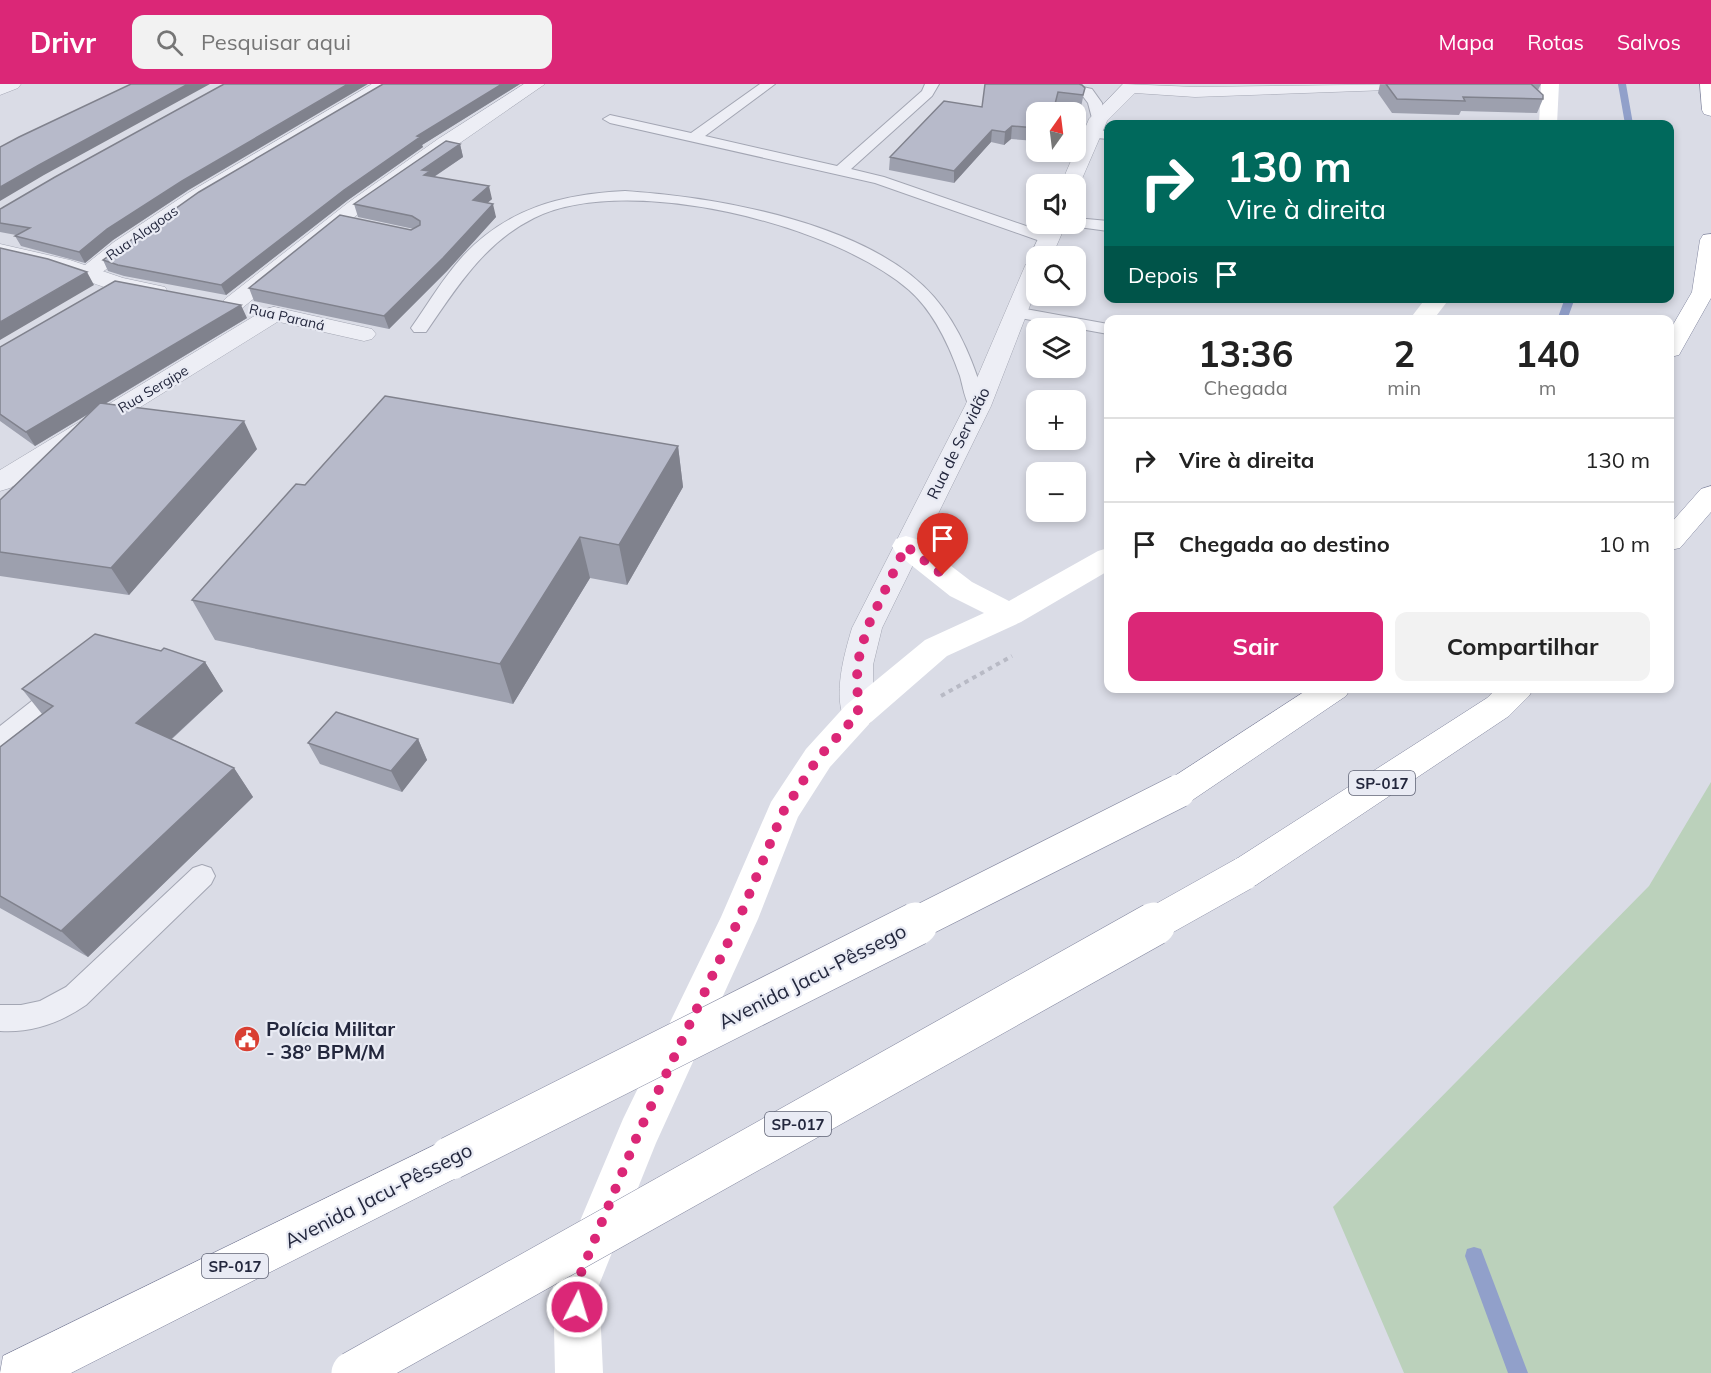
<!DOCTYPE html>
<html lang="pt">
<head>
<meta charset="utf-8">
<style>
  :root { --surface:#fff; --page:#f2f2f2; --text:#222; --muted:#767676; --line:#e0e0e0; --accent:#db2777 }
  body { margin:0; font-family:Mulish,sans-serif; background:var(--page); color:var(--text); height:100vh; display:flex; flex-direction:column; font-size:22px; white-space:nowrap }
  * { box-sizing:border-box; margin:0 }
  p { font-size:20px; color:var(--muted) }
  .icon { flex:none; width:33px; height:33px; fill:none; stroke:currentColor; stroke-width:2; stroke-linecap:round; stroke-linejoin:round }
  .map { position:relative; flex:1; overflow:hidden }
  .details { position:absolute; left:1104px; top:231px; width:570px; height:378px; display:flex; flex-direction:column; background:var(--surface); border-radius:12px; box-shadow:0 3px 9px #0003 }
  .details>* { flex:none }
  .top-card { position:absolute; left:1104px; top:36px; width:570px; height:183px; border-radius:12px; box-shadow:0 3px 9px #0003; background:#00695c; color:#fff; overflow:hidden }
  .needle { width:39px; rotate:14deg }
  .buttons { position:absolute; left:1026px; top:18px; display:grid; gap:12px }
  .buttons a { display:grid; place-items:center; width:60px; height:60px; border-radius:12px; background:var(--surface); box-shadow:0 3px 9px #0003; font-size:30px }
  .pin { position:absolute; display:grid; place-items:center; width:51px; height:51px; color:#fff; margin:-62px -26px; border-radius:50% 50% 50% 0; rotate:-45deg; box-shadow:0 0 6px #0007 }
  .pin .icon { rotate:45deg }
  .me { position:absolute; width:66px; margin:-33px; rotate:5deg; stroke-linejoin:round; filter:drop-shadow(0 0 4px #0008) }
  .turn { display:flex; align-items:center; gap:21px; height:126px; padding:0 24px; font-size:27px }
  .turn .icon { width:78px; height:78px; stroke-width:2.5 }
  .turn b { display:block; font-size:42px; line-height:51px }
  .then { display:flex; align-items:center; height:57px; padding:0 24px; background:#0003; gap:12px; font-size:22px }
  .eta { display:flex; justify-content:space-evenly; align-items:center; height:102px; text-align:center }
  .eta b { font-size:36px; font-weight:700; line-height:42px }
  .primary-button { display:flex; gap:12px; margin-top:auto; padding:12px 24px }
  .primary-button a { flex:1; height:69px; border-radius:12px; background:var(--accent); color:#fff; font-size:24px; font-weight:700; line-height:69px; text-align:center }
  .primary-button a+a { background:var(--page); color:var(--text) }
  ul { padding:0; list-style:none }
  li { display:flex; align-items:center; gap:18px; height:84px; padding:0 24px; border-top:2px solid var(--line) }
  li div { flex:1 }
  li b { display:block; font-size:22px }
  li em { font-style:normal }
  header { display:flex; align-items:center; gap:36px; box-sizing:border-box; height:84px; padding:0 30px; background:var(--accent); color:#fff }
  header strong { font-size:28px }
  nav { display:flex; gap:33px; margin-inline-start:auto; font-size:21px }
  .search { width:420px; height:54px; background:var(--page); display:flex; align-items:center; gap:15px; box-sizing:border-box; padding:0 21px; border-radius:12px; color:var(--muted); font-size:22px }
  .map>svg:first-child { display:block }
</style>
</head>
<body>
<header>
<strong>Drivr</strong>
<div class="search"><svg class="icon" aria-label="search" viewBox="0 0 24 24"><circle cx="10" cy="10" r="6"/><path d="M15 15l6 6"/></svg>Pesquisar aqui</div>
<nav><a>Mapa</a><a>Rotas</a><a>Salvos</a></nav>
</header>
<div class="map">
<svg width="1711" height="1289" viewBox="0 0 1711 1289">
  <rect width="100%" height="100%" fill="#dadce6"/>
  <path fill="#bbd1bb" d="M 1711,698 L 1711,1289 L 1404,1289 L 1333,1123 L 1649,802 Z"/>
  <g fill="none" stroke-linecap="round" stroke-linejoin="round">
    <path fill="#91a0ca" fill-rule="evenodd" d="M 1618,0 L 1626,0 L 1633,40 L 1625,40 Z
      M 1565,214 L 1575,214 L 1567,236 L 1557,236 Z
      M 1474,1163 L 1481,1165 L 1528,1289 L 1508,1289 L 1465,1172 L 1467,1165 Z"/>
    <defs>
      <path id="service" d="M 760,0 L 775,0 L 705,52 L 837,82 L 922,7 L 925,0 L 939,0 L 932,12 L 851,85 L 884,93 L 1055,152 L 1057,155 L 1055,158 L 1043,158 L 875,99 L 610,39 L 603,35 L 610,31 L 691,49 Z
        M 1044,0 L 1069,0 L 1092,5 L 1102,19 L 1105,35 L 1103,38 L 1093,38 L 1088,19 L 1082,11 L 1046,3 Z
        M 1091,46 L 1108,47 L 1108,55 L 1086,53 L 1084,50 L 1086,47 Z
        M 625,107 C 717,113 870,139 934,213 C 961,244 975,283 987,322 L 985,326 L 971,326 C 965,316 963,303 960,292 C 949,261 934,228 909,206 C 833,140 627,88 534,134 C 484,159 457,203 426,248 L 414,248 L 411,244 C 428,220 443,194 463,172 C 508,124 562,110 625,107 Z
        M 1076,134 L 1108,137 L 1108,147 L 1071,142 L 1069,140 L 1076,140 Z
        M 1015,223 L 1108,240 L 1108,250 L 1009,232 L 1007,228 L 1009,224 Z
        M 64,595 L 72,598 L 76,604 L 72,610 L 9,662 L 0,664 L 0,642 L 56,598 Z
        M 202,781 L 211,784 L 215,792 L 211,800 L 86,921 C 60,939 32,949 0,947 L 0,921 L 21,921 L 40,917 L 66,903 L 193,784 Z"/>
      <path id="minor" d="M 0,0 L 21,0 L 18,4 L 0,11 Z
        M 372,0 L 394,0 L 391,4 L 202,117 L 94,194 L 86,196 L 78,194 L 75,189 L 114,158 L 188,109 Z
        M 524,0 L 545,0 L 363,126 L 241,225 L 233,227 L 225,225 L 221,220 L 225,215 L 349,118 L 438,55 Z
        M 1123,0 L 1195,3 L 1424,0 L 1421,4 L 1415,5 L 1195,13 L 1135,9 L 1107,37 L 1078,104 L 1076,105 L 1076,100 L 1061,100 L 1089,35 Z
        M 1045,140 L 1066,140 L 1052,172 L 1036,172 L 1036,206 L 991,322 L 882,544 L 873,581 L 874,630 L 870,639 L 858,642 L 846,639 C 832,613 844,571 852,544 L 965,322 L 1025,182 L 1028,177 L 1033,176 L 1030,172 Z
        M 274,223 L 372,245 L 376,250 L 372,255 L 364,257 L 266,235 L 262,230 L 266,225 Z"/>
      <path id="tertiary" d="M 0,160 L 70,176 L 123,194 L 165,203 L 168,208 L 165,213 C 137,220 84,194 56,186 C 37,181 18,178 0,174 Z
        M 274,223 L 282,225 L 286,230 L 282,235 L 10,404 L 0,407 L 0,386 L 266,225 Z"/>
      <path id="trunk" d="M 1700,0 L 1711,0 L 1711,32 L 1704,30 L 1702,26 Z
        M 1711,150 L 1711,214 L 1679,271 L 1670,273 L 1670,246 L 1692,208 L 1700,156 L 1703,151 Z
        M 1711,402 L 1711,428 L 1680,464 L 1670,466 L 1670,440 L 1701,405 Z
        M 1310,604 L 1351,604 L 1346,612 L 1191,717 L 1179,721 L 1167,717 L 1162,707 L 1167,697 Z
        M 1497,604 L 1534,604 L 1529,612 L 1509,632 L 1256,801 L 1243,805 L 1230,801 L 1225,790 L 1230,779 L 1487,614 Z
        M 451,1053 L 466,1059 L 472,1074 L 466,1089 L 71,1289 L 0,1289 L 3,1272 Z"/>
    </defs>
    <use href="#service" stroke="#a3a6b3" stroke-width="2"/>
    <use href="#minor" stroke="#a3a6b3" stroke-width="1"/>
    <use href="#tertiary" stroke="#a3a6b3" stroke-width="1"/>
    <use href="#trunk" stroke="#81859e" stroke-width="1"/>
    <path stroke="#b8bac5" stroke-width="4" stroke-dasharray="4.5 4.5" stroke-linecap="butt" d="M 941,612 L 1012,572"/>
    <use href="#service" fill="#edeef5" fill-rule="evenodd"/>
    <use href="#minor" fill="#edeef5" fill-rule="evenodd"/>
    <use href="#tertiary" fill="#edeef5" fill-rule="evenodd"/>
    <path fill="#fff" fill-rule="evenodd" d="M 1541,0 L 1559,0 L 1557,40 L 1539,40 Z
      M 1426,214 L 1450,214 L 1433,236 L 1409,236 Z
      M 906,452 L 916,455 L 972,498 L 1009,517 L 1098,467 L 1108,464 L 1108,487 L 1021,538 L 947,572 L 870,639 L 830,683 L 798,733 L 758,835 L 656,1059 L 599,1201 L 603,1289 L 555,1289 L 553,1201 L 623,1035 L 721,833 L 771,718 L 806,665 L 846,621 L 925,556 L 984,529 L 950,512 L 896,469 L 892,462 L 896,455 Z"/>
    <use href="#trunk" fill="#fff" fill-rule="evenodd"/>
    <defs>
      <path id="trunk-bridge-far1" d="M 913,841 L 1179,707
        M 1152,841 L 1243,790"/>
      <path id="trunk-bridge" d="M 451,1074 L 916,840
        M 353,1289 L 1154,840"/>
    </defs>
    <use href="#trunk-bridge-far1" stroke="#81859e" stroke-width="34" stroke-linecap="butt"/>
    <use href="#trunk-bridge" stroke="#81859e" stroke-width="44" stroke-linecap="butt"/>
    <use href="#trunk-bridge-far1" stroke="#fff" stroke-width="33"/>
    <use href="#trunk-bridge" stroke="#fff" stroke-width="43"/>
  </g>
  <path fill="#9da0ae" d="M 383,0 L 520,0 L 422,61 L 423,63 L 348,116 L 226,211 L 124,192 L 108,187 L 103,176 Z
    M 1380,0 L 1541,0 L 1538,6 L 1537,6 L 1543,15 L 1537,29 L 1461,27 L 1459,31 L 1392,29 L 1378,9 Z
    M 1085,4 L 1081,23 L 1056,21 L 1036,28 L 1036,57 L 1011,55 L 1004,61 L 991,58 L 954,99 L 889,86 L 890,73 L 982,23 Z
    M 460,60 L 463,73 L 434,93 L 492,115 L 487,119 L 496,133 L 447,187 L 389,245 L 254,217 L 249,204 L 414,145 L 358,133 L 354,120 Z
    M 187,107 L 113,156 L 85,179 L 21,162 L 15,152 L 16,151 L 0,148 L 0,125 Z
    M 247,234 L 105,320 L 257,365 L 129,511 L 0,492 L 0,416 L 90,329 L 35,362 L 0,337 L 0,263 Z
    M 678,362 L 683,403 L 627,501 L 590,494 L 513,620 L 215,556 L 192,516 L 305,401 Z
    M 205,578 L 223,607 L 172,655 L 234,684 L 253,713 L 88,873 L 0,824 L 0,663 L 42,630 L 22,605 Z
    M 418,655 L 427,676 L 402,708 L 320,680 L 308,659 Z"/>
  <path fill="#80828d" d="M 188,0 L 210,0 L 44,91 L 0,117 L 0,103 L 39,81 Z
    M 348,0 L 368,0 L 187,107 L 113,156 L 85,179 L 79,168 L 107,145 L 182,97 Z
    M 502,0 L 520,0 L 422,61 L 423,63 L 348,116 L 226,211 L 221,201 L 344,106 L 417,52 Z
    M 1012,42 L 1011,55 L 1004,61 L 1005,48 Z
    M 992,46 L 991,58 L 954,99 L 954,87 Z
    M 460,60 L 463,73 L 432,94 L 428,104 L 422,86 Z
    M 489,102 L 492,115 L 476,129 L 473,116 Z
    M 493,120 L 496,133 L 447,187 L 389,245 L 384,232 Z
    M 87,188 L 94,201 L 0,256 L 0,238 Z
    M 241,221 L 247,234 L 35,362 L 26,348 Z
    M 244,337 L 257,365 L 129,511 L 111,484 Z
    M 678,362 L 683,403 L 627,501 L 619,461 Z
    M 580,453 L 590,494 L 513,620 L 500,580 Z
    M 205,578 L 223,607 L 157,668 L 136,639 Z
    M 418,655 L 427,676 L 402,708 L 391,687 Z
    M 234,684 L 253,713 L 88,873 L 61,847 Z"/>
  <path fill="#b7baca" stroke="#80828d" stroke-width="1.5" d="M 131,0 L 188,0 L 39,81 L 0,103 L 0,63 L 19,53 Z
    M 224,0 L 348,0 L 182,97 L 107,145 L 79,168 L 15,152 L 30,144 L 0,139 L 0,125 L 2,124 L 55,93 Z
    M 383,0 L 502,0 L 417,52 L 420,53 L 344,106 L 221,201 L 118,181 L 103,176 L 199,108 Z
    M 985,0 L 1079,0 L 1082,1 L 1085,4 L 1083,11 L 1058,8 L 1053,28 L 1036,28 L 1036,44 L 1012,42 L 1005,48 L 992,46 L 954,87 L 890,73 L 944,17 L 982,23 Z
    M 1386,0 L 1531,0 L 1543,11 L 1543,15 L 1463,13 L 1465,17 L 1397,15 Z
    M 446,57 L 460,60 L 422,86 L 430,87 L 424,91 L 489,102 L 473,116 L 493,120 L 443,174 L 384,232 L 249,204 L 340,131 L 411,146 L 420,141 L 420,137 L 412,132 L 354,120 Z
    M 0,164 L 48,175 L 87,188 L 0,238 Z
    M 115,197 L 241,221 L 26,348 L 0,330 L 0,263 Z
    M 385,312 L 678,362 L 619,461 L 580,453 L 500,580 L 192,516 L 296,400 L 305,401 Z
    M 100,319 L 244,337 L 111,484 L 0,468 L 0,416 Z
    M 95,550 L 161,567 L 164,564 L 205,578 L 136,639 L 234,684 L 61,847 L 0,812 L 0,663 L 53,622 L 22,605 Z
    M 336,628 L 418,655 L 391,687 L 308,659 Z"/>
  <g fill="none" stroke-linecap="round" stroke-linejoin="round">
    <path stroke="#db2777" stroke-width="10" stroke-dasharray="0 18" d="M 577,1223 L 576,1201 L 638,1050 L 739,835 L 783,728 L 818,674 L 858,630 L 857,581 L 867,544 L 906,462 L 943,491"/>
  </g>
  <defs>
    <symbol id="civic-disc" viewBox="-11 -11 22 22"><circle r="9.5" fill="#d93f32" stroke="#e9ebf4"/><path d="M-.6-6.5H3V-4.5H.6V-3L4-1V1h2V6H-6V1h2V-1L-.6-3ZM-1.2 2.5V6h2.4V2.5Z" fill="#fff"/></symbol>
  </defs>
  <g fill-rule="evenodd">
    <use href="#civic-disc" x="232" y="940" width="30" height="30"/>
  </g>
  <g text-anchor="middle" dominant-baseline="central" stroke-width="4.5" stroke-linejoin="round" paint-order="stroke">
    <g font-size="14" fill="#23273d" stroke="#e9ebf4">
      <text transform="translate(142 149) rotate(-35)">Rua Alagoas</text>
      <text transform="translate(287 233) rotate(13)">Rua Paraná</text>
      <text transform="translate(153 305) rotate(-31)">Rua Sergipe</text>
    </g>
    <g fill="#e9ebf4" stroke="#5e6274" stroke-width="1.5">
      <rect x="1349" y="687" width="66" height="24" rx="4.5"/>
      <rect x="765" y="1028" width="66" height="24" rx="4.5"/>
      <rect x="202" y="1170" width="66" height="24" rx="4.5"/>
    </g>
    <g font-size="15" font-weight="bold" fill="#23273d">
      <text x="1382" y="699">SP-017</text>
      <text x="798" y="1040">SP-017</text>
      <text x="235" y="1182">SP-017</text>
    </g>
    <g font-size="16" fill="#23273d" stroke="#e9ebf4">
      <text transform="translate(958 359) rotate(-64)">Rua de Servidão</text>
    </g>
    <g font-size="20" fill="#23273d" stroke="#e9ebf4">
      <text transform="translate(812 892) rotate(-27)">Avenida Jacu-Pêssego</text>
      <text transform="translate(378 1111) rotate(-27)">Avenida Jacu-Pêssego</text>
    </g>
    <g font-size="20" font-weight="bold" fill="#23273d" stroke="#e9ebf4" text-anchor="start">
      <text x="266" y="944">Polícia Militar<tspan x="266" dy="23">- 38º BPM/M</tspan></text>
    </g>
  </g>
</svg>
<div class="buttons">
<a><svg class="needle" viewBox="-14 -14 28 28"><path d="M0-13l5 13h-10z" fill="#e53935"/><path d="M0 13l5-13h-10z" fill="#767676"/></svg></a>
<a><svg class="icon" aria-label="sound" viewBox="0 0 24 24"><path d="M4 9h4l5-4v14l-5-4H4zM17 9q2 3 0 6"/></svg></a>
<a><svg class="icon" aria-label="search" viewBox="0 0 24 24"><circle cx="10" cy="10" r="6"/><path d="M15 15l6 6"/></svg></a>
<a><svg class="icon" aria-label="layers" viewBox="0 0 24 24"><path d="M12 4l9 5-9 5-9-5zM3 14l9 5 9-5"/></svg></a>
<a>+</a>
<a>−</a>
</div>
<div class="pin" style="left:943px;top:491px;background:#d93025"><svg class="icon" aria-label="arrive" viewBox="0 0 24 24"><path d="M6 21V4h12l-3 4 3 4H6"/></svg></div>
<svg class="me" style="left:577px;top:1223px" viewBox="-20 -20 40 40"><circle r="17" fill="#db2777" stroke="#fff" stroke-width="3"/><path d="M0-11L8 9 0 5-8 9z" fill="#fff"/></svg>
<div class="top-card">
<div class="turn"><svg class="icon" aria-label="right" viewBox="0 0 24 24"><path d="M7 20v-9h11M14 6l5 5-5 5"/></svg><div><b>130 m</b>Vire à direita</div></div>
<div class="then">Depois<svg class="icon" aria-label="arrive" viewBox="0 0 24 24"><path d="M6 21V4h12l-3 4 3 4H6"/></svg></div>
</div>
<section class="details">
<div class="eta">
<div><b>13:36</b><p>Chegada</p></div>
<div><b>2</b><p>min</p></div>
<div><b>140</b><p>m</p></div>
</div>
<ul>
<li><svg class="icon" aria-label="right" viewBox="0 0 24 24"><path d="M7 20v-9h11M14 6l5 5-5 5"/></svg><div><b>Vire à direita</b></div><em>130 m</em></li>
<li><svg class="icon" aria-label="arrive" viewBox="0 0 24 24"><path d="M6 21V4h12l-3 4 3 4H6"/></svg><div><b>Chegada ao destino</b></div><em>10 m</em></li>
</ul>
<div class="primary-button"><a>Sair</a><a>Compartilhar</a></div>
</section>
</div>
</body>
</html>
